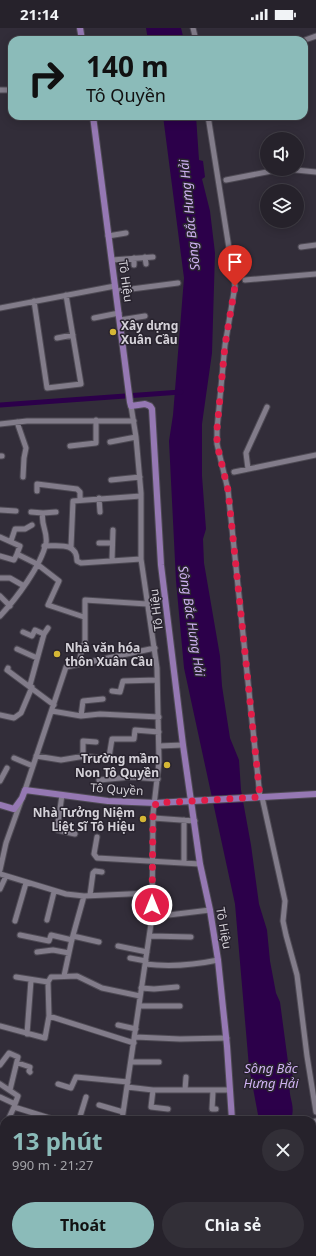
<!DOCTYPE html>
<html lang="vi">
<head>
<meta charset="utf-8">
<style>
  :root { --surface:#26222b; --page:#322f37; --text:#f1f3f6; --muted:#a4a4a9; --line:#423f47; --accent:#8bbbb9 }
  body { margin:0; font-family:"Noto Sans",sans-serif; background:var(--page); color:var(--text); height:100vh; display:flex; flex-direction:column; font-size:15px; white-space:nowrap }
  * { box-sizing:border-box; margin:0 }
  p { font-size:13px; color:var(--muted) }
  .icon { flex:none; width:22px; height:22px; fill:none; stroke:currentColor; stroke-width:2; stroke-linecap:round; stroke-linejoin:round }
  .map { position:relative; flex:1; overflow:hidden }
  .drawer { position:absolute; left:0px; top:1088px; width:316px; height:140px; display:flex; flex-direction:column; background:var(--surface); border-radius:12px 12px 0 0; box-shadow:0 2px 10px #0003,0 0 0 1px var(--line) }
  .drawer>* { flex:none }
  .guide { position:absolute; left:8px; top:8px; width:300px; height:84px; border-radius:12px; box-shadow:0 2px 10px #0003,0 0 0 1px var(--line); background:#8bbbb9; color:#111; overflow:hidden }
  .fabs { position:absolute; left:260px; top:104px; display:grid; gap:8px }
  .fabs a { display:grid; place-items:center; width:44px; height:44px; border-radius:50%; background:var(--surface); box-shadow:0 2px 10px #0003,0 0 0 1px var(--line); font-size:20px }
  .pin { position:absolute; display:grid; place-items:center; width:34px; height:34px; color:#fff; margin:-41px -17px; border-radius:50% 50% 50% 0; rotate:-45deg; box-shadow:0 0 4px #0007 }
  .pin .icon { rotate:45deg }
  .me { position:absolute; width:44px; margin:-22px; rotate:0deg; stroke-linejoin:round; filter:drop-shadow(0 0 3px #0008) }
  .turn { display:flex; align-items:center; gap:14px; height:84px; padding:0 12px; font-size:18px }
  .turn .icon { width:52px; height:52px; stroke-width:2.5 }
  .turn b { display:block; font-size:28px; line-height:34px }
  .round { display:grid; place-items:center; flex:none; width:42px; height:42px; border-radius:21px; background:var(--page) }
  .overview { display:flex; align-items:center; justify-content:space-between; height:68px; padding:0 12px }
  h1 { font-size:24px; font-weight:700; line-height:30px; color:var(--accent) }
  .primary-button { display:flex; gap:8px; margin-top:auto; padding:8px 12px }
  .primary-button a { flex:1; height:46px; border-radius:24px; background:var(--accent); color:#111; font-size:16px; font-weight:700; line-height:46px; text-align:center }
  .primary-button a+a { background:var(--page); color:var(--text) }
  .status { display:flex; justify-content:space-between; align-items:center; height:28px; padding:0 20px; background:var(--surface); direction:ltr }
  .status svg { height:11px; fill:currentColor }
  .map>svg:first-child { display:block }
</style>
</head>
<body>
<div class="status"><b>21:14</b><svg viewBox="0 0 49 12"><path d="M0 12V9h3v3zM5 12V6h3v6zM10 12V3h3v9zM15 12V0h3v12zM26 1h20v11H26zM47 4h2v5h-2z"/></svg></div>
<div class="map">
<svg width="316" height="1228" viewBox="0 0 316 1228">
  <rect width="100%" height="100%" fill="#322d39"/>
  <path fill="#2c004a" d="M 146,0 L 181,0 L 184,12 L 148,12 Z
    M 163,88 L 196,88 L 199,132 L 203,133 L 205,149 L 202,151 L 210,183 L 215,225 L 212,325 L 202,396 L 202,448 L 206,501 L 203,511 L 204,535 L 220,628 L 222,658 L 230,710 L 239,732 L 241,762 L 251,817 L 259,876 L 267,902 L 270,933 L 276,965 L 280,974 L 288,1034 L 293,1048 C 284,1069 297,1072 291,1092 L 259,1092 L 249,1039 L 235,876 L 184,640 L 176,553 L 169,413 L 173,387 L 184,250 Z"/>
  <g fill="none" stroke-linecap="round" stroke-linejoin="round">
    <path stroke="#2c004a" stroke-width="5" d="M 0,377 L 181,364"/>
    <defs>
      <path id="minor" d="M 193,0 L 196,12
        M 305,12 L 316,8
        M 0,62 L 12,62
        M 208,88 L 235,258 L 225,317 L 217,401 L 217,416 L 228,462 L 260,769
        M 286,141 L 316,144
        M 226,152 L 282,141
        M 108,208 L 126,205
        M 301,219 L 316,217
        M 145,229 L 146,236
        M 134,230 L 134,237
        M 112,232 L 153,229
        M 245,252 L 316,246
        M 116,263 L 178,255
        M 34,273 L 47,360 L 81,356 L 66,267
        M 0,280 L 115,258
        M 94,290 L 119,285
        M 120,292 L 145,288
        M 57,310 L 73,307
        M 17,394 L 26,420 L 24,430 L 23,449
        M 0,396 L 27,393 L 134,393
        M 110,414 L 136,409
        M 70,418 L 96,415 L 96,392
        M 0,428 L 2,428
        M 248,441 L 246,425 L 267,379
        M 234,444 L 316,427
        M 111,452 L 140,449
        M 37,463 L 37,456 L 77,461 L 80,464 L 80,472
        M 99,470 L 100,484
        M 0,482 L 16,483
        M 43,485 L 56,484
        M 0,509 L 20,518 L 17,526 L 37,536 L 59,553 L 48,577 L 84,589
        M 11,513 L 15,501 L 25,501 L 32,497
        M 99,515 L 112,515
        M 44,518 C 59,518 77,514 77,533 L 81,535 L 141,531
        M 71,519 L 73,473 L 141,468
        M 0,528 L 14,532 L 17,526
        M 112,532 L 113,502
        M 0,550 L 10,550 L 24,558
        M 0,568 L 10,578
        M 0,588 C 16,571 41,538 46,515 C 48,504 40,495 43,485 L 31,484
        M 23,604 L 32,608 L 35,602 L 44,606 L 30,657
        M 44,606 L 48,600
        M 17,621 L 37,630
        M 79,636 L 82,619 L 85,615 L 85,572 L 147,576
        M 8,640 L 7,642 L 54,677
        M 112,663 L 120,664 L 123,653 L 157,652
        M 52,683 L 81,688 L 83,673 L 103,671
        M 0,687 L 14,690 L 21,685 L 32,659
        M 81,688 L 100,686 L 159,689
        M 159,718 L 183,717
        M 36,728 L 61,732 L 85,728 L 106,731 L 109,729 L 112,711 L 134,711 L 135,702 L 159,704
        M 83,729 L 83,713 L 96,714
        M 14,730 L 33,738
        M 99,752 L 131,749 L 158,751
        M 0,753 L 7,740
        M 25,762 L 66,639 L 155,620
        M 62,767 L 57,802 L 75,806
        M 262,769 L 285,873 L 283,893 L 286,907 L 297,947 L 307,1028 L 316,1084
        M 153,790 L 195,793
        M 184,792 L 184,835
        M 97,809 L 94,826 L 97,830 L 200,836
        M 0,842 L 6,815 L 21,773
        M 0,846 L 66,866 L 84,868 L 151,865
        M 0,861 L 6,848
        M 90,867 L 93,845 L 95,843 L 102,844
        M 152,889 L 210,882
        M 47,892 L 54,864
        M 15,893 L 26,855
        M 20,907 L 49,913 L 51,907 L 72,912
        M 73,908 L 99,914
        M 150,908 L 191,909
        M 118,918 L 147,924
        M 37,924 L 53,922 L 69,925
        M 130,930 L 146,933
        M 145,936 C 169,939 194,937 218,932
        M 64,948 L 72,911 L 84,868
        M 16,949 L 48,954
        M 141,960 L 154,961 L 177,959
        M 139,978 L 180,978
        M 49,988 L 134,1015
        M 118,997 L 136,1001
        M 0,998 L 45,1010 L 49,988 L 48,954 L 51,949 L 77,948 L 102,960 L 140,968
        M 27,1006 L 31,952
        M 135,1009 L 180,1011 L 227,1010
        M 131,1034 L 159,1034
        M 18,1035 L 30,1039 L 29,1043 L 30,1044
        M 0,1037 L 9,1025 L 18,1029 L 10,1062
        M 0,1056 L 18,1068 L 15,1076
        M 58,1056 L 71,1060 L 76,1049 L 128,1054
        M 127,1059 L 153,1062 L 230,1062
        M 153,1062 L 151,1079 L 168,1081
        M 185,1062 L 186,1049
        M 213,1063 L 212,1081 L 216,1081
        M 0,1069 L 15,1076 L 14,1079 L 56,1092
        M 99,1077 L 123,1084
        M 8,1092 L 14,1079
        M 79,1092 L 86,1069
        M 122,1092 L 152,889 L 153,786 L 159,734 L 157,640 L 141,531 L 141,465 L 136,409 L 131,378
        M 312,1094 L 316,1093
        M 0,1110 L 4,1101
        M 0,1153 L 4,1134
        M 0,1218 L 4,1221
        M 10,1224 L 18,1228
        M 81,1224 L 104,1228
        M 117,1224 L 129,1228
        M 184,1224 L 199,1228
        M 49,1228 L 50,1224
        M 74,1228 L 74,1224
        M 178,1228 L 183,1224"/>
      <path id="major" d="M 80,0 L 82,12
        M 93,88 L 130,374 L 131,378 L 145,376 L 150,378 L 152,381 L 161,537 L 183,717 L 200,836 L 210,882 L 218,932 L 227,1018 L 232,1092
        M 0,777 L 14,781 L 22,770 L 25,762 L 108,773 L 156,775 L 316,766
        M 234,1228 L 234,1224"/>
    </defs>
    <use href="#minor" stroke="#4e4a54" stroke-width="7"/>
    <use href="#major" stroke="#4e4a54" stroke-width="8"/>
    <use href="#minor" stroke="#827c8a" stroke-width="5"/>
    <use href="#major" stroke="#9578b3" stroke-width="6"/>
  </g>
  <g fill="none" stroke-linecap="round" stroke-linejoin="round">
    <path stroke="#e11d48" stroke-width="7" stroke-dasharray="0 12.6" d="M 152,877 L 153,786 L 156,775 L 260,769 L 228,462 L 217,416 L 217,401 L 225,317 L 235,258"/>
  </g>
  <g fill="#d4b635" stroke="#28232e" stroke-width="1.5">
    <circle cx="113" cy="304" r="4"/>
    <circle cx="57" cy="626" r="4"/>
    <circle cx="167" cy="737" r="4"/>
    <circle cx="143" cy="791" r="4"/>
  </g>
  <g text-anchor="middle" dominant-baseline="central" stroke-width="3" stroke-linejoin="round" paint-order="stroke">
    <g font-size="12" fill="#d5d2d9" stroke="#28232e">
      <text transform="translate(126 253) rotate(82)">Tô Hiệu</text>
      <text transform="translate(156 582) rotate(-97)">Tô Hiệu</text>
      <text transform="translate(117 761) rotate(4)">Tô Quyền</text>
      <text transform="translate(224 900) rotate(80)">Tô Hiệu</text>
    </g>
    <g font-size="12" font-weight="bold" fill="#d5d2d9" stroke="#28232e" text-anchor="start">
      <text x="121" y="297">Xây dựng<tspan x="121" dy="14">Xuân Cầu</tspan></text>
      <text x="65" y="619">Nhà văn hóa<tspan x="65" dy="14">thôn Xuân Cầu</tspan></text>
      <text x="159" y="730" text-anchor="end">Trường mầm<tspan x="159" dy="14">Non Tô Quyền</tspan></text>
      <text x="135" y="784" text-anchor="end">Nhà Tưởng Niệm<tspan x="135" dy="14">Liệt Sĩ Tô Hiệu</tspan></text>
    </g>
    <g font-size="13" font-style="italic" fill="#ceb1f1" stroke="#28232e">
      <text transform="translate(189 187) rotate(-96)">Sông Bắc Hưng Hải</text>
      <text transform="translate(192 593) rotate(81)">Sông Bắc Hưng Hải</text>
      <text x="271" y="1040">Sông Bắc<tspan x="271" dy="15">Hưng Hải</tspan></text>
    </g>
  </g>
</svg>
<div class="fabs">
<a><svg class="icon" aria-label="sound" viewBox="0 0 24 24"><path d="M4 9h4l5-4v14l-5-4H4zM17 9q2 3 0 6"/></svg></a>
<a><svg class="icon" aria-label="layers" viewBox="0 0 24 24"><path d="M12 4l9 5-9 5-9-5zM3 14l9 5 9-5"/></svg></a>
</div>
<div class="pin" style="left:235px;top:258px;background:#d93025"><svg class="icon" aria-label="arrive" viewBox="0 0 24 24"><path d="M6 21V4h12l-3 4 3 4H6"/></svg></div>
<svg class="me" style="left:152px;top:877px" viewBox="-20 -20 40 40"><circle r="17" fill="#e11d48" stroke="#fff" stroke-width="3"/><path d="M0-11L8 9 0 5-8 9z" fill="#fff"/></svg>
<div class="guide">
<div class="turn"><svg class="icon" aria-label="right" viewBox="0 0 24 24"><path d="M7 20v-9h11M14 6l5 5-5 5"/></svg><div><b>140 m</b>Tô Quyền</div></div>
</div>
<section class="drawer">
<div class="overview"><div><h1>13 phút</h1><p>990 m · 21:27</p></div><a class="round"><svg class="icon" aria-label="close" viewBox="0 0 24 24"><path d="M6 6l12 12M18 6L6 18"/></svg></a></div>
<div class="primary-button"><a>Thoát</a><a>Chia sẻ</a></div>
</section>
</div>
</body>
</html>
